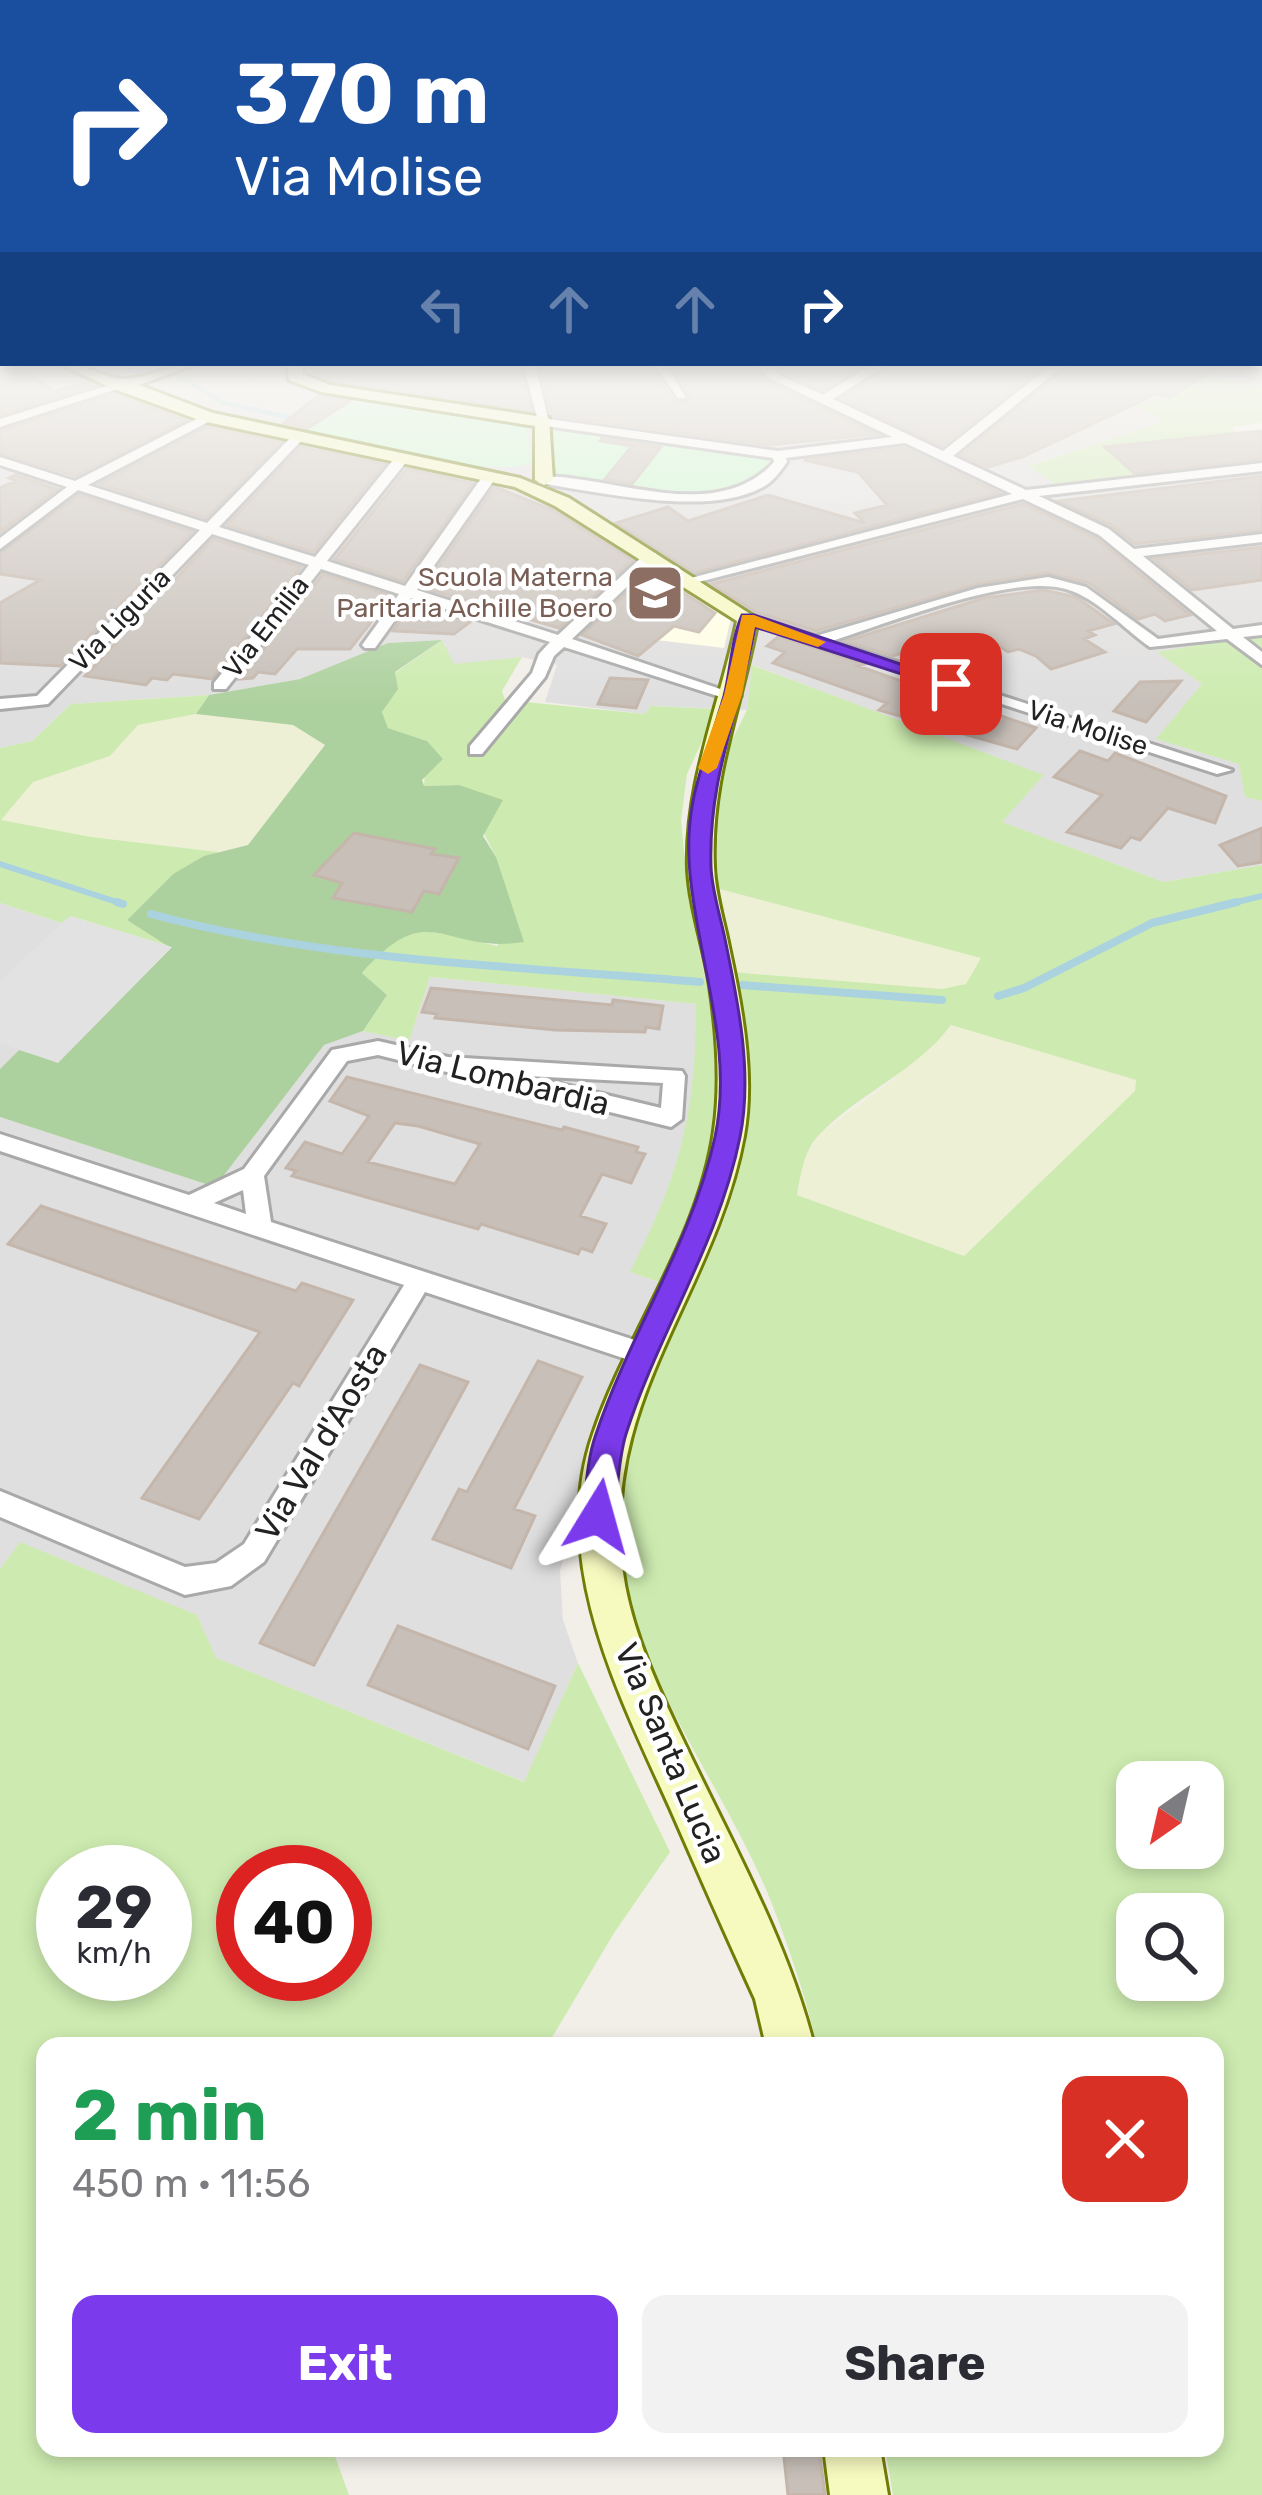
<!DOCTYPE html>
<html lang="en">
<head>
<meta charset="utf-8">
<style>
  :root { --surface:#fff; --page:#f2f2f3; --text:#2b2b33; --muted:#7c7c81; --accent:#7c3aed }
  body { margin:0; font-family:Rubik,sans-serif; background:var(--page); color:var(--text); height:100vh; display:flex; flex-direction:column; font-size:45px; white-space:nowrap }
  * { box-sizing:border-box; margin:0 }
  p { font-size:39px; color:var(--muted) }
  .icon { flex:none; width:66px; height:66px; fill:none; stroke:currentColor; stroke-width:2; stroke-linecap:round; stroke-linejoin:round }
  .map { position:relative; flex:1; overflow:hidden }
  .side { position:absolute; left:36px; top:2037px; width:1188px; height:420px; display:flex; flex-direction:column; background:var(--surface); border-radius:24px; box-shadow:0 6px 18px #0003 }
  .side>* { flex:none }
  .hud { position:absolute; left:0px; top:0px; width:1263px; height:366px; box-shadow:0 6px 18px #0003; background:#1a4fa0; color:#fff; overflow:hidden }
  .needle { width:78px; rotate:214deg }
  .tools { position:absolute; left:1116px; top:1761px; display:grid; gap:24px }
  .tools a { display:grid; place-items:center; width:108px; height:108px; border-radius:24px; background:var(--surface); box-shadow:0 6px 18px #0003; font-size:60px }
  .speed { position:absolute; left:36px; top:1845px; display:flex; gap:24px; font-size:60px; font-weight:700; text-align:center }
  .speed>* { display:grid; place-content:center; width:156px; height:156px; border-radius:50%; background:var(--surface); box-shadow:0 6px 18px #0003; line-height:1 }
  .speed small { font-size:30px; font-weight:400 }
  .speed .limit { border:18px solid #d22; background:#fff; color:#111 }
  .pin { position:absolute; display:grid; place-items:center; width:102px; height:102px; color:#fff; margin:-51px; border-radius:24px; box-shadow:0 6px 18px #0006 }
  .me { position:absolute; width:132px; margin:-66px; rotate:8deg; stroke-linejoin:round; filter:drop-shadow(0 0 9px #0008) }
  .turn { display:flex; align-items:center; gap:42px; height:252px; padding:0 36px; font-size:54px }
  .turn .icon { width:156px; height:156px; stroke-width:2.5 }
  .turn b { display:block; font-size:84px; line-height:102px }
  .lanes { display:flex; align-items:center; height:114px; padding:0 36px; background:#0003; justify-content:center; gap:60px; direction:ltr }
  .lanes .off { opacity:.35 }
  .round { display:grid; place-items:center; flex:none; width:126px; height:126px; border-radius:24px; background:var(--page) }
  .overview { display:flex; align-items:center; justify-content:space-between; height:204px; padding:0 36px }
  h1 { font-size:72px; font-weight:700; line-height:90px; color:#1e9e55 }
  .cta { display:flex; gap:24px; margin-top:auto; padding:24px 36px }
  .cta a { flex:1; height:138px; border-radius:24px; background:var(--accent); color:#fff; font-size:48px; font-weight:700; line-height:138px; text-align:center }
  .cta a+a { background:var(--page); color:var(--text) }
  .map>svg:first-child { display:block }
</style>
</head>
<body>
<div class="map">
<svg width="1262" height="2495" viewBox="0 0 1262 2495">
  <rect width="100%" height="100%" fill="#f2efe9"/>
  <path fill="#e0dfdf" d="M 0,357 L 3,363 L 1260,363 L 1262,357 L 1262,386 L 1208,376 L 1171,398 L 1137,405 L 1168,421 L 1030,465 L 1056,484 L 1199,469 L 1197,464 L 1262,456 L 1262,634 L 1158,652 L 1203,684 L 1157,739 L 1240,764 L 1245,797 L 1262,801 L 1262,865 L 1164,882 L 1001,822 L 1043,776 L 753,665 L 747,710 L 652,706 L 645,714 L 545,702 L 557,665 L 522,657 L 453,665 L 442,640 L 388,643 L 300,679 L 209,695 L 71,704 L 32,741 L 0,748 Z
    M 0,903 L 62,923 L 70,916 L 58,1063 L 19,1050 L 0,1069 Z
    M 430,977 L 697,1004 L 696,1066 L 687,1133 L 657,1220 L 631,1272 L 659,1282 L 590,1432 L 578,1512 L 560,1571 L 563,1620 L 578,1663 L 525,1782 L 215,1658 L 20,1543 L 0,1569 L 0,1117 L 215,1187 L 324,1044 L 363,1031 L 409,1040 Z"/>
  <path fill="#ffffe5" d="M 648,568 L 731,618 L 724,648 L 580,631 Z"/>
  <path fill="#eef0d5" d="M 196,714 L 293,725 L 325,745 L 248,845 L 218,852 L 91,837 L 0,821 L 33,782 L 110,756 L 138,725 Z
    M 712,887 L 982,957 L 966,985 L 942,989 L 731,972 Z
    M 950,1025 L 1136,1079 L 1135,1091 L 964,1256 L 797,1195 L 804,1160 L 818,1135 L 891,1081 Z"/>
  <path fill="#cdebb0" fill-rule="evenodd" d="M 1208,376 L 1262,386 L 1262,423 L 1229,427 L 1262,451 L 1197,465 L 1200,469 L 1056,485 L 1029,466 L 1166,421 L 1134,405 L 1171,398 Z
    M 1262,634 L 1262,801 L 1245,797 L 1239,764 L 1156,739 L 1202,684 L 1157,652 Z
    M 442,640 L 454,664 L 522,657 L 502,691 L 505,700 L 645,714 L 651,706 L 717,709 L 687,774 L 681,821 L 689,903 L 718,1038 L 718,1102 L 705,1180 L 659,1282 L 630,1272 C 680,1175 696,1114 696,1004 L 430,977 L 409,1041 L 363,1031 L 387,995 L 362,973 C 414,914 428,932 498,946 L 496,857 L 459,785 L 424,786 L 427,741 L 388,728 L 382,712 L 397,689 L 395,673 Z
    M 752,665 L 1044,775 L 1002,822 L 1164,882 L 1262,865 L 1262,2495 L 893,2495 L 885,2448 L 1215,2448 L 1215,2046 L 817,2046 C 806,1997 788,1945 770,1899 C 720,1777 630,1675 620,1540 C 610,1405 698,1311 734,1189 C 755,1117 742,1043 731,972 L 942,989 L 966,984 L 981,958 L 712,887 L 716,807 L 724,756 L 747,710 ZM 951,1025 L 1136,1080 L 1135,1091 L 964,1256 L 797,1195 C 801,1173 804,1150 820,1134 C 859,1093 916,1072 951,1025 ZM 1137,1782 L 1203,1782 L 1203,1848 L 1137,1848 ZM 1137,1914 L 1203,1914 L 1203,1980 L 1137,1980 Z
    M 209,695 L 196,714 L 138,725 L 110,756 L 33,782 L 1,820 L 91,837 L 218,852 L 173,874 L 127,920 L 172,947 L 70,916 L 62,923 L 0,903 L 0,748 L 32,741 L 71,704 Z
    M 20,1542 L 197,1615 L 216,1658 L 524,1782 L 578,1663 L 670,1852 L 614,1933 L 547,2046 L 45,2046 L 45,2448 L 332,2448 L 349,2495 L 0,2495 L 0,1569 ZM 63,1872 L 165,1872 L 165,1974 L 63,1974 ZM 243,1872 L 345,1872 L 345,1974 L 243,1974 Z"/>
  <path fill="#add19e" d="M 442,640 L 395,672 L 398,689 L 382,712 L 388,728 L 427,741 L 443,759 L 422,780 L 424,786 L 459,785 L 503,800 L 483,836 L 496,857 L 524,942 C 442,955 431,895 362,973 L 387,995 L 363,1031 L 324,1045 L 215,1187 L 0,1117 L 0,1069 L 19,1050 L 58,1062 L 171,948 L 127,920 L 173,874 L 204,856 L 248,845 L 325,745 L 293,725 L 196,714 L 209,695 L 300,679 L 388,643 Z"/>
  <path fill="#c8facc" d="M 350,395 L 525,421 L 532,462 C 493,481 353,443 305,434 Z
    M 550,425 L 765,456 L 772,459 L 759,480 C 676,504 638,489 556,475 Z"/>
  <path fill="#e2e2e2" d="M 785,463 L 886,481 L 921,491 L 855,504 L 789,502 L 754,489 L 772,482 Z
    M 70,916 L 172,947 L 58,1063 L 0,1043 L 0,981 Z"/>
  <g fill="none" stroke-linecap="round" stroke-linejoin="round">
    <path stroke="#aad3df" stroke-width="4.5" d="M 175,374 L 224,403 L 301,420"/>
    <path stroke="#aad3df" stroke-width="6" d="M 0,864 L 123,904
      M 1225,905 L 1262,896"/>
    <path stroke="#aad3df" stroke-width="8" d="M 117,902 L 123,904
      M 151,914 C 329,962 517,966 700,982
      M 742,985 L 942,1000
      M 998,996 L 1024,988 L 1152,923 L 1237,902"/>
  </g>
  <path fill="#c7bfb8" stroke="#c4b6ab" stroke-width="3" fill-rule="evenodd" d="M 308,363 L 423,363 L 420,373 L 479,374 L 484,363 L 519,363 L 531,411 L 331,381 L 308,371 Z
    M 691,363 L 758,363 L 758,373 L 767,382 L 876,434 L 770,445 L 552,415 L 540,364 L 649,365 L 674,401 L 686,403 L 690,396 L 671,364 Z
    M 779,363 L 866,363 L 823,390 L 780,370 Z
    M 893,363 L 1047,363 L 942,446 L 842,398 Z
    M 1071,363 L 1225,363 L 1170,397 L 1156,394 L 1022,457 L 988,467 L 961,455 Z
    M 16,365 L 54,391 L 88,382 L 95,385 L 0,414 L 0,368 Z
    M 115,394 L 185,420 L 75,476 L 0,453 L 0,431 Z
    M 318,396 L 350,401 L 308,428 L 284,423 Z
    M 208,427 L 280,442 L 206,518 L 100,484 Z
    M 1262,431 L 1262,459 L 1134,473 L 1105,447 Z
    M 602,438 L 661,447 L 632,484 L 605,479 L 632,446 L 600,441 Z
    M 302,447 L 384,464 L 313,552 L 227,525 Z
    M 904,448 L 999,493 L 694,573 L 616,523 L 668,507 L 688,521 L 768,495 L 865,523 L 855,513 L 887,505 L 858,472 L 804,460 Z
    M 407,469 L 473,483 L 403,581 L 335,559 Z
    M 15,475 L 57,489 L 0,532 L 0,488 L 16,481 L 9,478 Z
    M 1262,476 L 1262,530 L 1135,544 L 1111,525 L 1059,501 Z
    M 495,487 L 553,510 L 632,560 L 559,628 L 424,588 Z
    M 79,495 L 192,532 L 60,666 L 0,663 L 0,603 L 40,580 L 0,574 L 0,553 Z
    M 1023,504 L 1097,539 L 1190,615 L 1165,621 L 1155,614 L 1138,619 L 1089,583 L 1047,573 L 977,584 L 816,631 L 756,612 L 711,584 Z
    M 213,539 L 301,567 L 212,679 L 173,674 L 167,680 L 152,678 L 146,685 L 85,676 Z
    M 1262,547 L 1262,580 L 1192,590 L 1154,559 Z
    M 650,571 L 715,613 L 699,632 L 674,626 L 638,656 L 582,635 Z
    M 323,574 L 392,596 L 350,649 L 297,649 L 275,674 L 258,672 L 253,678 L 240,679 Z
    M 1043,590 L 1076,597 L 1114,624 L 1088,631 L 1095,635 L 1084,639 L 1105,652 L 1051,669 L 1036,656 L 1019,649 L 1008,652 L 986,638 L 964,648 L 952,638 L 893,656 L 846,641 L 984,598 Z
    M 413,603 L 470,622 L 454,634 L 393,631 Z
    M 779,636 L 865,664 L 858,666 L 1036,728 L 1017,749 L 879,710 L 887,703 L 773,663 L 785,652 L 767,646 Z
    M 610,678 L 648,680 L 636,708 L 598,704 Z
    M 1181,681 L 1146,722 L 1114,711 L 1140,682 Z
    M 1080,751 L 1108,761 L 1115,753 L 1226,796 L 1215,823 L 1168,808 L 1140,840 L 1131,837 L 1121,848 L 1067,832 L 1102,795 L 1054,777 Z
    M 1262,828 L 1262,862 L 1238,866 L 1220,845 Z
    M 354,833 L 435,849 L 431,854 L 459,858 L 439,894 L 424,891 L 412,912 L 333,898 L 342,883 L 314,875 Z
    M 431,988 L 612,1005 L 613,1000 L 663,1006 L 659,1029 L 646,1027 L 645,1032 L 555,1030 L 435,1018 L 437,1014 L 422,1012 Z
    M 347,1077 L 562,1130 L 564,1127 L 638,1147 L 636,1152 L 645,1154 L 631,1183 L 602,1174 L 580,1216 L 606,1224 L 592,1252 L 581,1248 L 578,1254 L 481,1224 L 478,1229 L 292,1176 L 296,1171 L 286,1168 L 305,1142 L 342,1154 L 369,1116 L 330,1101 ZM 395,1123 L 418,1126 L 480,1144 L 455,1184 L 368,1162 Z
    M 41,1206 L 296,1291 L 302,1283 L 353,1300 L 299,1386 L 293,1383 L 199,1519 L 142,1498 L 260,1332 L 8,1244 Z
    M 538,1361 L 582,1377 L 514,1509 L 535,1516 L 511,1568 L 433,1539 L 459,1489 L 467,1492 Z
    M 420,1365 L 468,1382 L 314,1665 L 260,1643 Z
    M 398,1626 L 555,1686 L 528,1749 L 368,1685 Z
    M 783,2448 L 819,2448 L 825,2495 L 788,2495 Z"/>
  <g fill="none" stroke-linecap="round" stroke-linejoin="round">
    <defs>
      <path id="street" d="M 0,357 L 3,357 L 3,361 L 0,361 Z
        M 1260,362 L 1262,369 L 1239,363 L 1260,363 Z
        M 523,363 L 535,363 L 548,419 L 778,451 L 892,437 L 769,378 L 761,370 L 763,363 L 775,363 L 773,369 L 777,374 L 823,395 L 875,363 L 889,363 L 833,399 L 943,451 L 1054,363 L 1067,363 L 953,456 L 1026,490 L 1262,463 L 1262,471 L 1039,496 L 1109,529 L 1134,549 L 1262,534 L 1262,542 L 1143,556 L 1233,629 L 1262,625 L 1262,635 L 1243,637 L 1262,652 L 1262,665 L 1227,639 L 1150,647 C 1124,629 1097,598 1066,589 C 1013,573 886,624 832,641 L 1232,770 L 1217,774 L 740,619 L 748,614 L 816,636 L 978,588 L 1048,577 L 1086,587 L 1158,639 L 1217,631 L 1099,535 L 1023,499 L 687,585 L 687,579 L 1012,494 L 905,443 L 786,458 L 787,462 C 780,472 772,483 761,488 C 707,517 599,492 539,483 L 537,480 C 551,474 568,478 584,480 C 647,489 726,515 774,462 L 773,458 L 539,425 Z
        M 653,363 L 665,363 L 686,398 L 678,398 Z
        M 116,383 L 126,386 L 0,427 L 0,419 Z
        M 208,413 L 212,420 L 88,485 L 207,523 L 295,433 L 303,433 L 303,439 L 219,527 L 315,557 L 397,455 L 407,455 L 407,461 L 327,561 L 405,586 L 485,473 L 495,473 L 497,476 L 417,590 L 558,635 L 646,553 L 656,553 L 656,559 L 572,639 L 741,696 L 727,699 L 564,647 L 554,656 L 545,677 L 482,754 L 470,754 L 470,746 L 532,673 L 539,654 L 550,642 L 411,598 L 375,648 L 365,648 L 362,645 L 399,594 L 321,569 L 226,689 L 214,689 L 214,683 L 309,565 L 212,534 L 48,704 L 0,709 L 0,699 L 37,696 L 200,530 L 78,490 L 0,549 L 0,538 L 67,487 L 0,465 L 0,457 L 75,481 Z
        M 378,1041 L 448,1057 L 682,1071 L 685,1076 L 682,1119 L 671,1127 L 378,1055 L 347,1061 L 264,1176 L 271,1222 L 650,1345 L 654,1353 L 650,1361 L 641,1364 L 425,1292 L 264,1562 L 231,1586 L 185,1595 L 0,1517 L 0,1491 L 185,1567 L 216,1563 L 244,1544 L 404,1285 L 0,1151 L 0,1134 L 189,1195 L 244,1169 L 332,1050 ZM 527,1076 L 663,1083 L 661,1108 ZM 243,1190 L 246,1214 L 214,1203 Z"/>
      <path id="secondary" d="M 58,363 C 84,363 102,378 123,379 C 145,380 173,363 199,363 L 139,385 L 213,413 L 520,478 L 569,498 L 758,619 C 742,706 710,777 714,867 C 715,894 724,921 729,947 C 742,1007 755,1076 744,1136 C 714,1299 593,1405 625,1585 C 635,1638 659,1690 682,1738 C 729,1838 787,1939 814,2046 L 766,2046 L 755,1999 C 726,1936 698,1872 670,1808 C 619,1695 549,1561 593,1434 C 627,1333 699,1238 714,1131 C 721,1084 717,1032 710,986 C 704,947 690,908 688,869 C 685,782 720,705 737,621 L 555,506 L 515,487 L 202,421 L 114,389 Z
        M 287,363 L 303,363 L 303,374 L 330,385 L 549,418 L 553,480 L 544,485 L 535,480 L 535,426 L 321,392 L 289,380 Z
        M 824,2448 L 880,2448 L 888,2495 L 830,2495 Z"/>
    </defs>
    <use href="#street" stroke="#a9a9a9" stroke-width="6"/>
    <use href="#secondary" stroke="#707d05" stroke-width="6"/>
    <use href="#street" fill="#fff" fill-rule="evenodd"/>
    <use href="#secondary" fill="#f7fabf" fill-rule="evenodd"/>
  </g>
  <linearGradient id="sky" x2="0" y2="1"><stop stop-color="#8fc0e4"/><stop offset="0.51" stop-color="#f9f8f5"/><stop offset="1" stop-color="#f9f8f5" stop-opacity="0"/></linearGradient>
  <rect width="1262" height="706" fill="url(#sky)"/>
  <path fill="#7c3aed" stroke="#51269a" stroke-width="3" d="M 742,615 L 754,615 L 960,684 L 945,688 L 755,627 C 739,714 708,777 711,867 C 712,891 720,915 725,939 C 738,1002 753,1073 740,1137 C 719,1243 658,1333 626,1434 C 618,1460 618,1489 614,1516 L 610,1526 L 598,1530 L 587,1526 L 583,1516 C 586,1489 587,1459 596,1434 C 630,1333 692,1242 715,1137 C 734,1048 698,961 690,874 C 683,800 705,763 724,696 C 731,669 731,640 742,615 Z"/>
  <path fill="#f59e0b" d="M 742,615 L 754,615 L 826,642 L 818,647 L 755,627 L 742,695 L 717,768 L 708,774 L 698,768 L 724,695 Z"/>
  <defs>
    <symbol id="school-square" viewBox="-11 -11 22 22"><rect x="-9" y="-9" width="18" height="18" rx="4" fill="#8d6e63" stroke="#fff"/><path d="M0-5L7-2L0 1L-7-2ZM-4 1L0 2.5L4 1V4Q0 6-4 4Z" fill="#fff"/></symbol>
  </defs>
  <g fill-rule="evenodd">
    <use href="#school-square" x="622" y="560" width="66" height="66"/>
  </g>
  <g text-anchor="middle" dominant-baseline="central" stroke-width="9" stroke-linejoin="round" paint-order="stroke">
    <g font-size="27" fill="#785e54" stroke="#fff" text-anchor="end">
      <text x="613" y="577">Scuola Materna<tspan x="613" dy="31">Paritaria Achille Boero</tspan></text>
    </g>
    <g font-size="27" fill="#222" stroke="#fff">
      <text transform="translate(120 620) rotate(-46)">Via Liguria</text>
      <text transform="translate(266 627) rotate(-52)">Via Emilia</text>
      <text transform="translate(1088 728) rotate(18)">Via Molise</text>
    </g>
    <g font-size="33" fill="#222" stroke="#fff">
      <text transform="translate(503 1078) rotate(14)">Via Lombardia</text>
      <text transform="translate(321 1442) rotate(-59)">Via Val d'Aosta</text>
      <text transform="translate(671 1753) rotate(67)">Via Santa Lucia</text>
    </g>
  </g>
</svg>
<div class="tools">
<a><svg class="needle" viewBox="-14 -14 28 28"><path d="M0-13l5 13h-10z" fill="#e53935"/><path d="M0 13l5-13h-10z" fill="#7c7c81"/></svg></a>
<a><svg class="icon" aria-label="search" viewBox="0 0 24 24"><circle cx="10" cy="10" r="6"/><path d="M15 15l6 6"/></svg></a>
</div>
<div class="speed"><div>29<small>km/h</small></div><div class="limit">40</div></div>
<div class="pin" style="left:951px;top:684px;background:#d93025"><svg class="icon" aria-label="arrive" viewBox="0 0 24 24"><path d="M6 21V4h12l-3 4 3 4H6"/></svg></div>
<svg class="me" style="left:598px;top:1516px" viewBox="-20 -20 40 40"><path d="M0-17L14 15 0 8-14 15z" fill="#7c3aed" stroke="#fff" stroke-width="4"/></svg>
<div class="hud">
<div class="turn"><svg class="icon" aria-label="right" viewBox="0 0 24 24"><path d="M7 20v-9h11M14 6l5 5-5 5"/></svg><div><b>370 m</b>Via Molise</div></div>
<div class="lanes"><svg class="icon off" aria-label="left" viewBox="0 0 24 24"><path d="M17 20v-9H6M10 6l-5 5 5 5"/></svg><svg class="icon off" aria-label="ahead" viewBox="0 0 24 24"><path d="M12 20V5M6 11l6-6 6 6"/></svg><svg class="icon off" aria-label="ahead" viewBox="0 0 24 24"><path d="M12 20V5M6 11l6-6 6 6"/></svg><svg class="icon" aria-label="right" viewBox="0 0 24 24"><path d="M7 20v-9h11M14 6l5 5-5 5"/></svg></div>
</div>
<section class="side">
<div class="overview"><div><h1>2 min</h1><p>450 m · 11:56</p></div><a class="round" style="background:#d93025;color:#fff"><svg class="icon" aria-label="close" viewBox="0 0 24 24"><path d="M6 6l12 12M18 6L6 18"/></svg></a></div>
<div class="cta"><a>Exit</a><a>Share</a></div>
</section>
</div>
</body>
</html>
